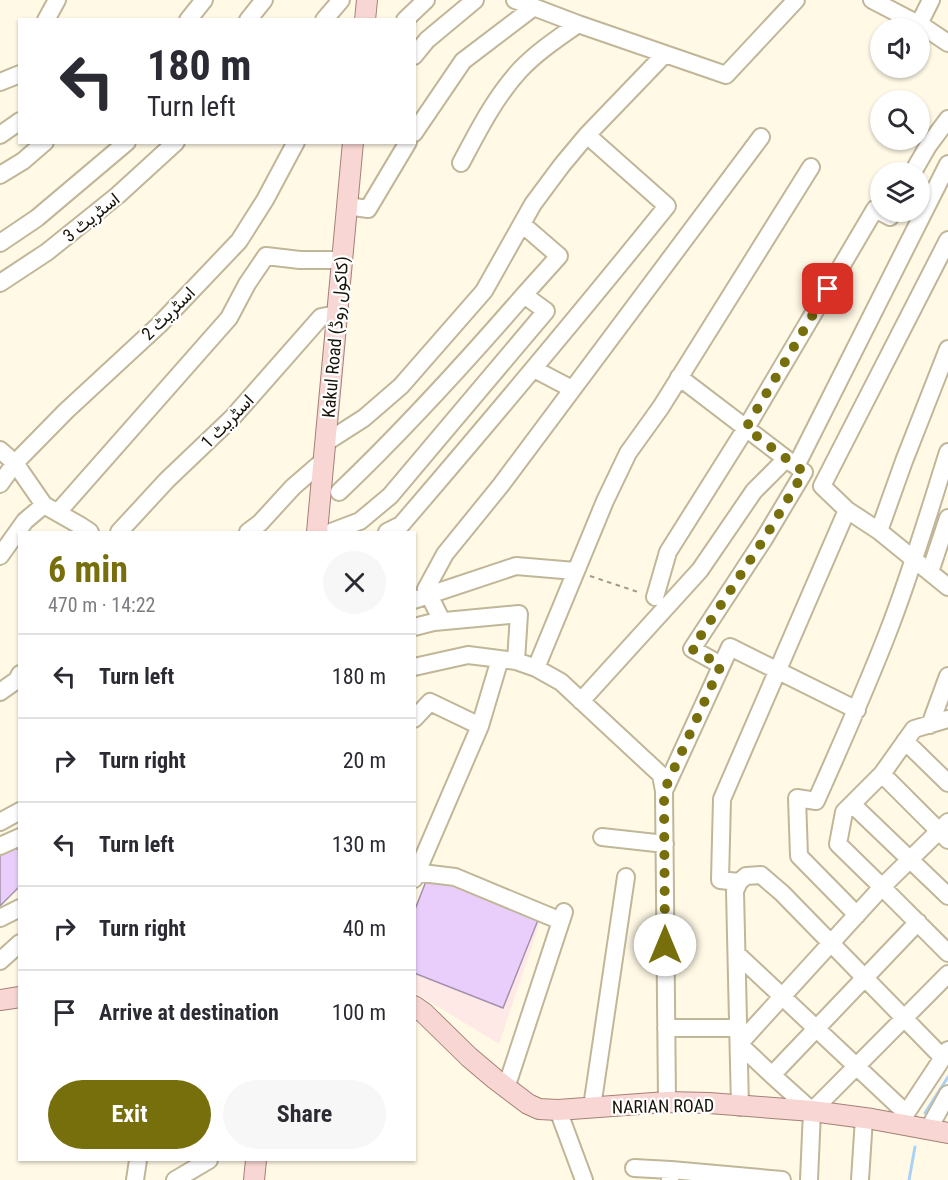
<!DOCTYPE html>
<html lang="en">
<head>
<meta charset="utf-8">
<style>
  :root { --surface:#fff; --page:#f7f7f7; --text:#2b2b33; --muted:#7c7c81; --line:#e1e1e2; --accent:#776e0c }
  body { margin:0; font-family:"Roboto Condensed",Vazirmatn,sans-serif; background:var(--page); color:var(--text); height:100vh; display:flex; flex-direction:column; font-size:22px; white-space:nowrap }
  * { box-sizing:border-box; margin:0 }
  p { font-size:20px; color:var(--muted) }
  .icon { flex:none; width:33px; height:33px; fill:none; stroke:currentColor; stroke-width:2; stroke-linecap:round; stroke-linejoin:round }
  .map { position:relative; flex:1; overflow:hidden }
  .drawer { position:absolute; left:18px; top:531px; width:398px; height:630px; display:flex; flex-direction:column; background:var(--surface); border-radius:0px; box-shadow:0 2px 4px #0004 }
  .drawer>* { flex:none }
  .hud { position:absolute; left:18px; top:18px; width:398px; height:126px; border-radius:0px; box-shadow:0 2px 4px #0004; background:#fff; color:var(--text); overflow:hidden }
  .fabs { position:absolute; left:870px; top:18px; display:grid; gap:12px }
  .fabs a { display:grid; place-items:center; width:60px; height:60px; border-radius:50%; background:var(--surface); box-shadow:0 2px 4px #0004; font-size:30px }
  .pin { position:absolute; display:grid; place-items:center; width:51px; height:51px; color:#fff; margin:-26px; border-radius:12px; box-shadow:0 3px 9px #0006 }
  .me { position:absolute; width:66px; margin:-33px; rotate:0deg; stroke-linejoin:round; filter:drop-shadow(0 0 4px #0008) }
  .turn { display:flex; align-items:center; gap:21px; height:126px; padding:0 30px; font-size:27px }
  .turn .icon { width:78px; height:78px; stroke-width:2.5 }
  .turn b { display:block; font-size:42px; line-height:51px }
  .round { display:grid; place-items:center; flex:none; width:63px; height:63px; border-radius:32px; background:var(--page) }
  .summary { display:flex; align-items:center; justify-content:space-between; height:102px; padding:0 30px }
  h1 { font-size:36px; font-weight:700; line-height:45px; color:var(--accent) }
  .button { display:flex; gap:12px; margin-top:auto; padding:12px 30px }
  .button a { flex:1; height:69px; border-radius:36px; background:var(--accent); color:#fff; font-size:24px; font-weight:700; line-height:69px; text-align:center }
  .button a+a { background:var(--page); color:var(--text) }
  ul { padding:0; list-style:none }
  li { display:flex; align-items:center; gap:18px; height:84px; padding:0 30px; border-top:2px solid var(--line) }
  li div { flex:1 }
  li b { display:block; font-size:22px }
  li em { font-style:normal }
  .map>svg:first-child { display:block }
</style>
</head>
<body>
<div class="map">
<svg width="948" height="1180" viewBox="0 0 948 1180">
  <rect width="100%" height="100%" fill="#fff9e6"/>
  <path fill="#ffe9e6" d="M 437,866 L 544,910 L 499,1044 L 414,992 L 414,920 Z"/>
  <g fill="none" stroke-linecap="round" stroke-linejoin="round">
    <path stroke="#a9d2f7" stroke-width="3" d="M 925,1113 L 948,1077
      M 909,1180 L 915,1147"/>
  </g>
  <path fill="#e9cefb" stroke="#a191ac" stroke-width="1.5" d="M 10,844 L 20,851 L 20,886 L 0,906 L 0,851 Z
    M 430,871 L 540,915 L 503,1008 L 414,973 L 414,912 Z"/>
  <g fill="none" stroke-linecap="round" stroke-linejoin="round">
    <defs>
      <path id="minor" d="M 515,0 L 578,24 L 726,75 L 796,0
        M 872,0 L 924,27 L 948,43
        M 46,20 L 57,0
        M 188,20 L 204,0
        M 248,20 L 264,0
        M 324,20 L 341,0
        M 405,20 L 426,0
        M 919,24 L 931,0
        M 414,56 L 427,40 L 475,0
        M 0,82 L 20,74
        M 414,133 L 463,61 L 534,7
        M 0,135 L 20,121
        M 461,163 C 478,131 495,97 520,70 C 537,52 557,39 578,24
        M 913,172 L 928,146 L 948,119
        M 0,175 L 23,161 L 45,142
        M 347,206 L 368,209 L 408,142
        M 0,243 L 37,218 L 127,142
        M 0,283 L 47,252 L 118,195 L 176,142
        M 534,369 L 572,389
        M 679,377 L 793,464
        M 325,443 L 364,418 L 401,386 L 484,291 L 533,204 L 562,165 L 587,135 L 664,55
        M 0,450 L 15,463 L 44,505 L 81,526 L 90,532
        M 796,466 L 948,164
        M 0,484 L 15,463 L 66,411 L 159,325 L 239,241 L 265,200 L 296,142
        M 339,492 C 405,429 465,363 524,295
        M 847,510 L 822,486 L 948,240
        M 58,512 L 229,318 L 247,284 L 266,256 L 300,260 L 342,260
        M 879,531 L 904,461 L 948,349
        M 119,532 L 167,480 L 232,418 L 321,317 L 337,314
        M 248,532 L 260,523 L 293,487 L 323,461
        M 331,532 L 360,521 L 390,496 L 546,311 L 524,295 L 559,256 L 522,224
        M 387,532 L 401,525 C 491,420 580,314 667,206 L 587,135
        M 0,556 L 25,521 L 44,505
        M 930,572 L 948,518
        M 655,597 L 668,552 L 746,428 L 875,209 L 890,217 L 893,212
        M 414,600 L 516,566 L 575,571
        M 442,621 L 426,589 L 445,554 L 501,485 L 761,137
        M 414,627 L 434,622 L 519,614 L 516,661
        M 721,665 L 692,649 L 764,539 L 804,472
        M 414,667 L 468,655 L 516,661 L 536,668 L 561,682 L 661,775 L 664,791 L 667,1102
        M 536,668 L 605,501 L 628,453 L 661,407 L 811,167
        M 0,692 L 17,680 L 20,674
        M 581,701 L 700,570 L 754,491 L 786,459
        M 414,719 L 430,702 L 480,726
        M 930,725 L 948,676
        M 905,741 L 948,783
        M 882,774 L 948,840
        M 664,791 L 730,647 L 857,710
        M 852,804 L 948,896
        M 0,822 L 20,811
        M 948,822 L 882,887 L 948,953
        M 602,837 L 665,844
        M 0,846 L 20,837
        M 414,872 L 455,877 L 561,921
        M 414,879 L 480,726 L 500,659
        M 739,882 L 720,880 L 722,799 L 847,510 L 879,531 L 948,587
        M 857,915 L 799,856 L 797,798 L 816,801 C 841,745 866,689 888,632 C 911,573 929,512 948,452
        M 0,918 L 20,908
        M 918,922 L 772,1075 L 739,1044 L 882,887 L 838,844 L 844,812 L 882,774 L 914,729 L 948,719
        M 737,954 L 906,1113
        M 0,961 L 20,943
        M 666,1028 L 738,1028
        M 772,1075 L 812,1111
        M 506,1088 L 564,912
        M 592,1107 L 626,877
        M 740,1107 L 735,891 L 739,882 L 746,876 L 761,875 L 782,893 L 943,1058
        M 558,1110 L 584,1180
        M 901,1121 L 948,1050
        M 928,1130 L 948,1094
        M 634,1168 L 671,1170
        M 135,1180 L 138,1160
        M 175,1180 L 209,1160
        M 670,1180 L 671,1170 L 782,1180
        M 809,1180 L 812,1111 L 948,974
        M 860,1180 L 864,1118"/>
      <path id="major" d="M 365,20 L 367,0
        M 317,532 L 353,142
        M 0,1000 L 20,997
        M 414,1006 L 424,1013 L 469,1057 L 495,1079 L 528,1104 L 539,1109 L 558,1110 L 667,1102 L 709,1103 L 812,1111 L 872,1119 L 948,1133
        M 254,1180 L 256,1160"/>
    </defs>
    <use href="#minor" stroke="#c0b698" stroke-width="20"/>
    <use href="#major" stroke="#a58078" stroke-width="22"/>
    <path stroke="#9e9989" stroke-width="2" stroke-dasharray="4.5 4.5" stroke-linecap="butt" d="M 590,576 L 641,593"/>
    <use href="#minor" stroke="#fff" stroke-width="16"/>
    <use href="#major" stroke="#f7d6d3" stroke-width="20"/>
  </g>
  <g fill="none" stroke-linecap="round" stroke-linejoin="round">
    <path stroke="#776e0c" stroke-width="10" stroke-dasharray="0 18" d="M 665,945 L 664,791 L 721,665 L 692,649 L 764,539 L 804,472 L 746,428 L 828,289"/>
  </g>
  <g text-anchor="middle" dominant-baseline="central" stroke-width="4.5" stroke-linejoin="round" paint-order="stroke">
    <g font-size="18" fill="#171308" stroke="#fff">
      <text transform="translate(91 217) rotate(-39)">اسٹریٹ 3</text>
      <text transform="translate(168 313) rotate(-45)">اسٹریٹ 2</text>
      <text transform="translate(335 337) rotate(-85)">Kakul Road (کاکول روڈ)</text>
      <text transform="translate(227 421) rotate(-46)">اسٹریٹ 1</text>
      <text transform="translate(663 1106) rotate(-1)">NARIAN ROAD</text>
    </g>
  </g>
</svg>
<div class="fabs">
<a><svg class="icon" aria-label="sound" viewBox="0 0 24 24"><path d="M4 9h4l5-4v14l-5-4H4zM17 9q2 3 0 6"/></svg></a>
<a><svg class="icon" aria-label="search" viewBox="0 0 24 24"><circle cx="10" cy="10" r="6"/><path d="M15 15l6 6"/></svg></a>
<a><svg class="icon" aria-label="layers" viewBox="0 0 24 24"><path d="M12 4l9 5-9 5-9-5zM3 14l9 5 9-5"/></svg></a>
</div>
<div class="pin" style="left:828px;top:289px;background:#d93025"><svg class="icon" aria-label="arrive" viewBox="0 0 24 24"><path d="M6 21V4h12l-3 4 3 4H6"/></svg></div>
<svg class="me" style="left:665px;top:945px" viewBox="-20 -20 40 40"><circle r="19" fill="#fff"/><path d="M0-13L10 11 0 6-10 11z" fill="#776e0c"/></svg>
<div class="hud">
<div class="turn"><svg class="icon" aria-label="left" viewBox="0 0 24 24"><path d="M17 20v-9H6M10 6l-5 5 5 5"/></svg><div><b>180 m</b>Turn left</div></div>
</div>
<section class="drawer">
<div class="summary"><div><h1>6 min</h1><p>470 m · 14:22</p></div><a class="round"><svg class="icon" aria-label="close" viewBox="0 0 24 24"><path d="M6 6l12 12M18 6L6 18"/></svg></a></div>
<ul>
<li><svg class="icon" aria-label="left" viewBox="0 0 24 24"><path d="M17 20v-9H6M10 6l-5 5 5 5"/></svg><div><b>Turn left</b></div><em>180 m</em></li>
<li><svg class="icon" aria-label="right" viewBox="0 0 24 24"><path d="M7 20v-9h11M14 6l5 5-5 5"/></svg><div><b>Turn right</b></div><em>20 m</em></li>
<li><svg class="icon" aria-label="left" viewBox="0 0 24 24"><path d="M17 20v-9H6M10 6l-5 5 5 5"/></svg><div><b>Turn left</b></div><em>130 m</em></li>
<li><svg class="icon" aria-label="right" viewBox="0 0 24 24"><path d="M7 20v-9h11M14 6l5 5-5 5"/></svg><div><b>Turn right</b></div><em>40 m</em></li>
<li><svg class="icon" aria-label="arrive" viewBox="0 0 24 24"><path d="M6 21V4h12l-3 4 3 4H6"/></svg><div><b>Arrive at destination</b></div><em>100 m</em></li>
</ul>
<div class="button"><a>Exit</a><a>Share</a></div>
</section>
</div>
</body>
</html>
